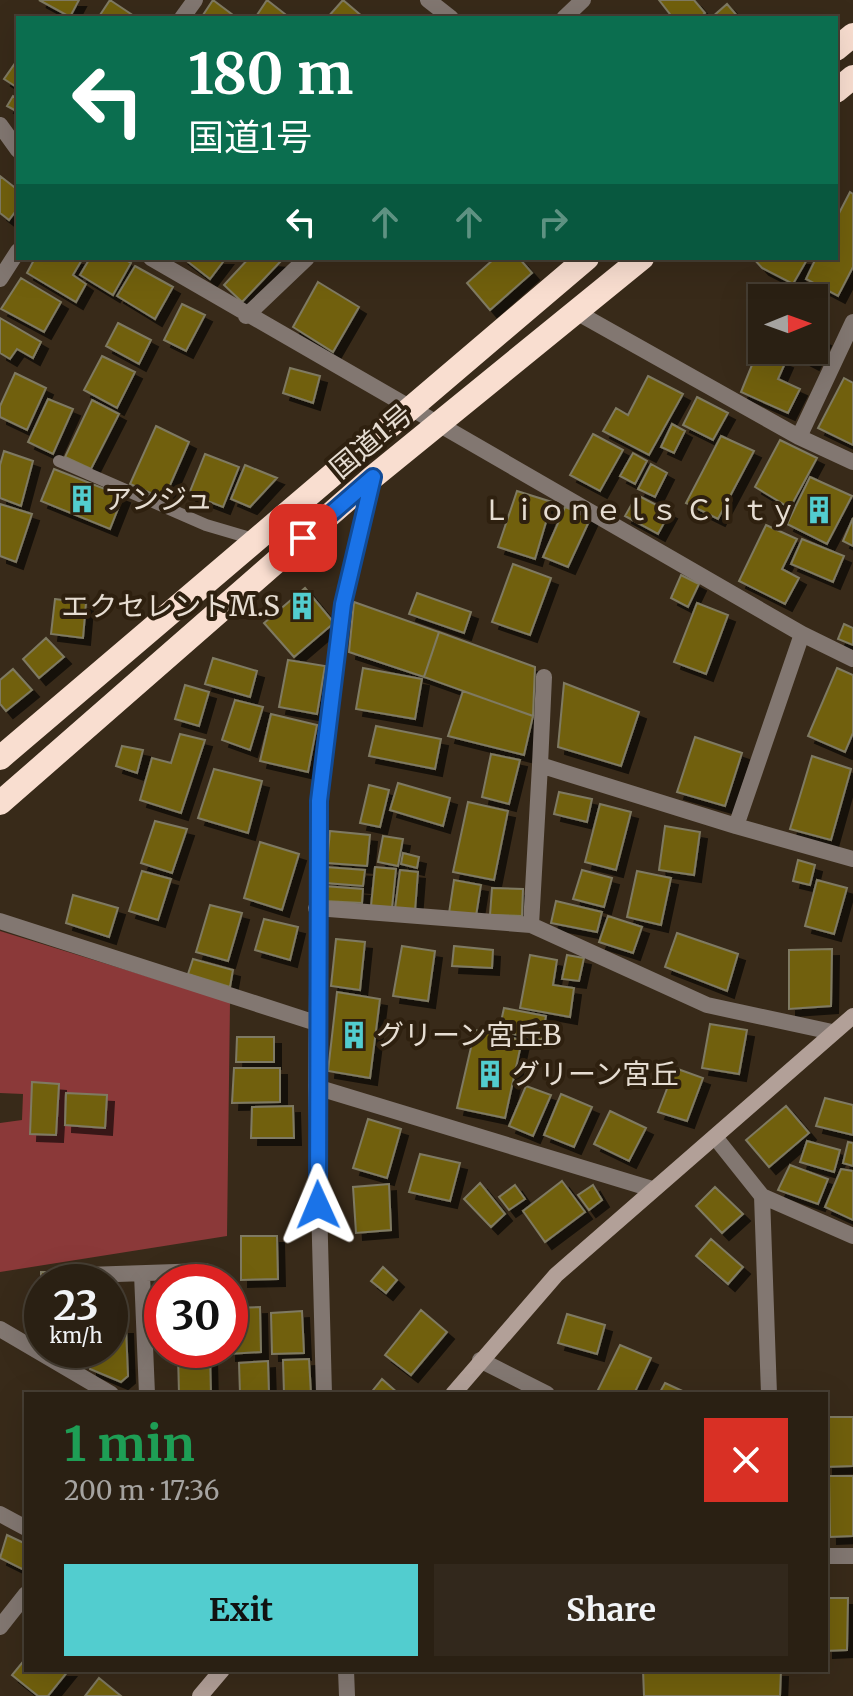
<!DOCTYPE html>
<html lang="en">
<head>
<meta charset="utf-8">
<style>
  :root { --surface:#2a2013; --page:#32281c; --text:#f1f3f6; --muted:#a5a3a0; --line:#463e33; --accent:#52cdcf }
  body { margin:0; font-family:Merriweather,"Noto Sans JP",serif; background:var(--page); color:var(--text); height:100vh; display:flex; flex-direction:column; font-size:30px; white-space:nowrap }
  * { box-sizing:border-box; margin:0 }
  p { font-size:26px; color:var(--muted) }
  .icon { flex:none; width:44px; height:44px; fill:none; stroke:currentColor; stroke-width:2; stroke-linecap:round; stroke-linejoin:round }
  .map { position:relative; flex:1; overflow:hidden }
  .details { position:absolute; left:24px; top:1392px; width:804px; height:280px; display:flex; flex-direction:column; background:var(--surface); border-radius:0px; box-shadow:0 8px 32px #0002,0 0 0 2px var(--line) }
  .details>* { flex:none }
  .guide { position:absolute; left:16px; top:16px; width:822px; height:244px; border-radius:0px; box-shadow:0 8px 32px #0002,0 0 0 2px var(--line); background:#0b6e4f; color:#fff; overflow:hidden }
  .needle { width:52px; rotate:89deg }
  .controls { position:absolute; left:748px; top:284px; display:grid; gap:16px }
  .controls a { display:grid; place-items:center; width:80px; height:80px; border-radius:0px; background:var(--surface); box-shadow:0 8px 32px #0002,0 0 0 2px var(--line); font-size:40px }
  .speed { position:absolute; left:24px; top:1264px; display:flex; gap:16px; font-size:40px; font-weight:700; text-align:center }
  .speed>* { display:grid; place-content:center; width:104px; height:104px; border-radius:50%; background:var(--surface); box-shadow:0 8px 32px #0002,0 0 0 2px var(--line); line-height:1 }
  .speed small { font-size:20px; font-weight:400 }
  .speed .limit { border:12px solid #d22; background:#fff; color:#111 }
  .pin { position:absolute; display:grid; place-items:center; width:68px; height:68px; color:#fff; margin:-34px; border-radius:16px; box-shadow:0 4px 12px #0006 }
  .me { position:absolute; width:88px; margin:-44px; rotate:359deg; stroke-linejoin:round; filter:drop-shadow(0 0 6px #0008) }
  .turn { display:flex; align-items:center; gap:28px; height:168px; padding:0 40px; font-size:36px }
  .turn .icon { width:104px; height:104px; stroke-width:2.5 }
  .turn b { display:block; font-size:56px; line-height:68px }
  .lanes { display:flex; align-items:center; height:76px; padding:0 40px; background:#0003; justify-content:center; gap:40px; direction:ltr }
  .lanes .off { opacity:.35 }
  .round { display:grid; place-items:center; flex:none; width:84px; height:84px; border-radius:0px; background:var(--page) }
  .summary { display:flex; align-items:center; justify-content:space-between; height:136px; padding:0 40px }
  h1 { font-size:48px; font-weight:700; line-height:60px; color:#1e9e55 }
  .primary-button { display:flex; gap:16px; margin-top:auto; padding:16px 40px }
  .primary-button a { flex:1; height:92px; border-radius:0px; background:var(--accent); color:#111; font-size:32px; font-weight:700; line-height:92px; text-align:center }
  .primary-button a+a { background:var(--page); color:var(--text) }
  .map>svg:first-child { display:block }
</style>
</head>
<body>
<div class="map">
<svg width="853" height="1696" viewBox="0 0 853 1696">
  <defs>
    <filter id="shadow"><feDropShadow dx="7" dy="7" stdDeviation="0" flood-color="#0009"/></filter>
  </defs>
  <rect width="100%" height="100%" fill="#382a19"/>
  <path fill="#8b3939" d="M 0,931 L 230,1002 L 227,1236 L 0,1272 L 0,1123 L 22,1120 L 23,1094 L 0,1093 Z"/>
  <path fill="#716111" stroke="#7f7a62" stroke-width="2" filter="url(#shadow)" d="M 39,0 L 79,0 L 70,17 Z
    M 110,0 L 137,18 L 98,18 Z
    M 213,0 L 237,18 L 201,18 Z
    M 267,0 L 290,18 L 255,18 Z
    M 343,0 L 363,17 L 363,18 L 327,18 Z
    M 659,0 L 694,0 L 705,13 L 700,18 L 673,18 Z
    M 727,4 L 739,18 L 711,18 Z
    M 18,59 L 18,88 L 4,79 Z
    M 13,96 L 18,99 L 18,112 L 7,106 Z
    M 0,176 L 18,190 L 18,208 L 9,220 L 0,213 Z
    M 850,192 L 853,194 L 853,267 L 838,296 L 806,279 L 816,258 L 836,258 L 836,219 Z
    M 35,258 L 83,258 L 73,275 L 86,284 L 76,302 L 27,273 Z
    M 90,258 L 122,258 L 131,263 L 113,295 L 80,275 Z
    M 183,258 L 226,258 L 210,279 Z
    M 249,258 L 281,261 L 242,302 L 224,285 Z
    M 495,258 L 519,258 L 532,273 L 490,310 L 467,283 Z
    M 753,258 L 808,258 L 793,284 L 762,268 Z
    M 135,266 L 173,287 L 155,319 L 117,296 Z
    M 21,278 L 61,302 L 44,332 L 1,309 Z
    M 318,282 L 359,307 L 333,352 L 293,327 Z
    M 776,284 L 807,298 L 769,298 Z
    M 182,304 L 205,315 L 186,351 L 164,340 Z
    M 762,312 L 762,339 L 752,334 Z
    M 0,318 L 41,342 L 33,358 L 17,349 L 10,359 L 0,353 Z
    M 118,323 L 151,340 L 139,364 L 106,346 Z
    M 814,334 L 824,339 L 812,363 L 789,351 L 814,350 Z
    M 758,350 L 786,361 L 778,379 L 800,389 L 788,413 L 741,392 Z
    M 102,356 L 135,372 L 117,408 L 84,390 Z
    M 290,368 L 320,376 L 313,403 L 283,393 Z
    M 15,373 L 46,388 L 27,430 L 0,417 L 0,406 Z
    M 648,376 L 683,394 L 649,455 L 603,431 L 616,408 L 628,415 Z
    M 844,378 L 853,383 L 853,445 L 818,428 Z
    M 697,397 L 728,413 L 713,440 L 683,425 Z
    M 48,399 L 73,409 L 53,454 L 28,442 Z
    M 92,400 L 119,414 L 91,469 L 65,457 Z
    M 672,424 L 685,431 L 674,453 L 661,447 Z
    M 156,426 L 189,442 L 164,499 L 130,484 Z
    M 593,434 L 623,450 L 600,491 L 570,475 Z
    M 721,436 L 754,451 L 718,519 L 686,503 Z
    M 780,440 L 817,458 L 790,508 L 755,487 Z
    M 4,451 L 33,461 L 21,506 L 0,498 L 0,465 Z
    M 633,453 L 647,461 L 635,484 L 620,476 Z
    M 205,454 L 239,467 L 223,507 L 189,494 Z
    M 651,464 L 667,473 L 655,497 L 638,489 Z
    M 245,465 L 277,478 L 250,507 L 231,499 Z
    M 54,469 L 123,496 L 110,529 L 41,501 Z
    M 810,477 L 852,496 L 827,544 L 787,524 Z
    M 517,491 L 552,502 L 535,559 L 498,547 Z
    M 637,495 L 670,512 L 658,534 L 625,516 Z
    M 0,504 L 32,514 L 16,562 L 0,556 Z
    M 565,507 L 591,517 L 568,567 L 543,557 Z
    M 853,518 L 853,546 L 843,541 Z
    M 766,525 L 797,539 L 782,569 L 799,578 L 785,604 L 739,581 Z
    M 802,539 L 844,556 L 833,582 L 791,564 Z
    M 513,564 L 551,578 L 530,635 L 492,622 Z
    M 681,575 L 699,584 L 688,607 L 671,598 Z
    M 305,588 L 334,623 L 294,657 L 264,623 Z
    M 417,593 L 471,612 L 464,633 L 409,614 Z
    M 55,599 L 86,603 L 83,638 L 51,634 Z
    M 354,602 L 439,632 L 424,677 L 349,652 Z
    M 697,603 L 728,615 L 706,674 L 674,662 Z
    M 844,624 L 853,628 L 853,645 L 838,639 Z
    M 439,632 L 535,667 L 533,716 L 424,677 Z
    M 46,638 L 64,657 L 39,678 L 23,659 Z
    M 213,658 L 257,671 L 250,697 L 205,684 Z
    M 288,660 L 325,666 L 317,714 L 279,707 Z
    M 363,668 L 422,679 L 415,719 L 356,709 Z
    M 837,668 L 853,675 L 853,733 L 845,752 L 808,736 Z
    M 13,669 L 32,690 L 6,711 L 0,704 L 0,680 Z
    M 564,683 L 639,712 L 621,766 L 558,747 Z
    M 185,685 L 209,692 L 199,726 L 175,719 Z
    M 463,691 L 533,716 L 524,755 L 448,736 Z
    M 235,700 L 263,707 L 250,750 L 222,740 Z
    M 271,714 L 317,725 L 308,772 L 260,761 Z
    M 376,726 L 441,739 L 435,769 L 369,756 Z
    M 180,734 L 205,740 L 181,813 L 140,800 L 152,758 L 171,763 Z
    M 695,737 L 742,753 L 725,806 L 677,792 Z
    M 122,746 L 143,750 L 137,773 L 116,766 Z
    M 491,754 L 520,760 L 509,804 L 482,797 Z
    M 812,756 L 851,769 L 831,840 L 790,829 Z
    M 214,769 L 262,781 L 248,833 L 198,818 Z
    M 398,783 L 450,798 L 443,826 L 390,810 Z
    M 369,785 L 389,790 L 380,827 L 360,823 Z
    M 559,792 L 592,799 L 587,822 L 554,814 Z
    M 468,802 L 508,811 L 494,880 L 453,872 Z
    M 600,804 L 631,812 L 616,870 L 585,862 Z
    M 155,821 L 187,829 L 172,873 L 141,863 Z
    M 665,826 L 700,832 L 694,875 L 659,870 Z
    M 330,831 L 370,835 L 367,866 L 327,863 Z
    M 383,836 L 403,839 L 398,866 L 378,862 Z
    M 260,842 L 299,854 L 282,910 L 244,898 Z
    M 403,853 L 419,857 L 417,868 L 401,864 Z
    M 798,860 L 815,865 L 810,885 L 793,881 Z
    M 326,867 L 365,870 L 363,886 L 325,883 Z
    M 375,867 L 396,869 L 392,908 L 371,906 Z
    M 400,870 L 418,872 L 415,911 L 395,909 Z
    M 582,870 L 612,878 L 604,907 L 573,899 Z
    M 142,871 L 171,879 L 158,920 L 129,911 Z
    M 637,871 L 671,878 L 661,925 L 627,917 Z
    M 454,880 L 481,885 L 476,916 L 449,913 Z
    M 817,880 L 847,888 L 834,934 L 805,926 Z
    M 324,886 L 363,889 L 362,903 L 323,901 Z
    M 492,888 L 523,889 L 522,916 L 490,915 Z
    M 73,895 L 118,908 L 109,937 L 66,923 Z
    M 556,901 L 602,912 L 597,932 L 551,923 Z
    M 210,905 L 242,913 L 228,961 L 196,952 Z
    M 608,916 L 642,927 L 633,953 L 599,942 Z
    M 264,919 L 298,927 L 290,960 L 255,950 Z
    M 677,933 L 738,954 L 727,991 L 665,967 Z
    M 336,939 L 365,942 L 360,990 L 331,986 Z
    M 402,946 L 435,951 L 428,1001 L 393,996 Z
    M 454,946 L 493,950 L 492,968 L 452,966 Z
    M 832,949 L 831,1006 L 789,1009 L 789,950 Z
    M 530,955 L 557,960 L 553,985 L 574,988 L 570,1017 L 520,1008 Z
    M 567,955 L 584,958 L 579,981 L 562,979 Z
    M 193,959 L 233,970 L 230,987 L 188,974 Z
    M 337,992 L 380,999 L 370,1078 L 328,1071 Z
    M 504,1008 L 546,1016 L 542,1040 L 499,1031 Z
    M 710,1024 L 747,1030 L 739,1074 L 702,1068 Z
    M 475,1030 L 522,1040 L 505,1118 L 457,1108 Z
    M 237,1037 L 274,1037 L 274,1062 L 236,1062 Z
    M 234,1068 L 280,1068 L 280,1102 L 232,1103 Z
    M 675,1068 L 703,1078 L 687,1121 L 658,1112 Z
    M 32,1082 L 59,1084 L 56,1135 L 30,1134 Z
    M 526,1086 L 551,1095 L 533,1136 L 509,1126 Z
    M 66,1093 L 107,1095 L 105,1128 L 65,1125 Z
    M 561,1094 L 592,1107 L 574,1147 L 544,1135 Z
    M 825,1098 L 853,1105 L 853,1135 L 816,1126 Z
    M 293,1106 L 294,1138 L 251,1138 L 252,1107 Z
    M 786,1106 L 809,1133 L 769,1167 L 746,1140 Z
    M 610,1111 L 646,1128 L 629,1161 L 594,1144 Z
    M 368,1119 L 401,1129 L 387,1178 L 353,1168 Z
    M 807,1141 L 840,1150 L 834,1172 L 800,1162 Z
    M 848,1142 L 853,1143 L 853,1166 L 843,1163 Z
    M 420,1154 L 460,1163 L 450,1201 L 409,1192 Z
    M 790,1165 L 828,1179 L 818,1204 L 778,1190 Z
    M 841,1169 L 853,1171 L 853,1220 L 825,1207 Z
    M 562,1181 L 585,1212 L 545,1242 L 523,1211 Z
    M 480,1183 L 505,1214 L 491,1227 L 464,1199 Z
    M 389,1184 L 391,1230 L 356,1233 L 353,1187 Z
    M 515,1185 L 525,1199 L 509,1210 L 499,1197 Z
    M 593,1185 L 602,1200 L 589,1210 L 578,1195 Z
    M 715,1187 L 743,1214 L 722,1233 L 696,1206 Z
    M 241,1236 L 277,1236 L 278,1279 L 241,1280 Z
    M 711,1239 L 743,1267 L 728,1284 L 696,1256 Z
    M 383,1267 L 397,1280 L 386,1293 L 371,1281 Z
    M 41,1272 L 80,1272 L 80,1282 L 42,1282 L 41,1294 Z
    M 260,1307 L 261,1352 L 229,1354 L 230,1308 Z
    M 421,1310 L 447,1332 L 411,1375 L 385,1355 Z
    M 302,1311 L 304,1353 L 272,1354 L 271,1313 Z
    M 567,1314 L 605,1325 L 597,1354 L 558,1343 Z
    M 110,1327 L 126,1327 L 128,1376 L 121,1382 L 90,1369 L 90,1350 L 110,1350 Z
    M 620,1345 L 651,1358 L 634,1394 L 596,1394 Z
    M 210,1354 L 211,1394 L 179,1394 L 178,1355 Z
    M 309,1359 L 311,1394 L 284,1394 L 283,1360 Z
    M 268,1361 L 269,1394 L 240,1394 L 239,1363 Z
    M 382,1379 L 399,1394 L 370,1394 Z
    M 665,1383 L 689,1394 L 659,1394 Z
    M 826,1417 L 853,1417 L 853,1466 L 826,1467 Z
    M 829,1476 L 853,1476 L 853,1536 L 830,1537 Z
    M 7,1535 L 26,1544 L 26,1571 L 0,1558 Z
    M 826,1598 L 848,1598 L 847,1650 L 826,1651 Z
    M 26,1658 L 26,1670 L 69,1670 L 48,1696 L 38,1696 L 12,1675 Z
    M 643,1670 L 781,1670 L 780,1696 L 644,1696 Z
    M 99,1678 L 121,1696 L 85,1696 Z"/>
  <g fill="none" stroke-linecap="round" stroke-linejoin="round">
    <path stroke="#827771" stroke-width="12" d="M 59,461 L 206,525 L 257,540"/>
    <path stroke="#827771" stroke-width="16" d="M 428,0 L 451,18
      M 182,18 L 195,0
      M 564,18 L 583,0
      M 0,125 L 18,150
      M 151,258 L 802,634 L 853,659
      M 0,279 L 18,251
      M 578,313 L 799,437 L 853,462
      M 246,316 L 307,258
      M 799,437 L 853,322
      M 802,634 L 736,826 L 540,765 L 531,925 L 707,1005 L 832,1032
      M 540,765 L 544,677
      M 736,826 L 853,859
      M 316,908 L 531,925
      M 0,921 L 316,1023
      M 316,1087 L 652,1189
      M 715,1137 L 762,1196 L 853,1236
      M 762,1196 L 769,1394
      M 142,1274 L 147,1394
      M 87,1275 L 205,1271
      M 0,1329 L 111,1394
      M 480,1360 L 547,1394
      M 324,1394 L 316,1087 L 319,801 L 343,604 L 372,479
      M 0,1514 L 26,1528
      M 826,1556 L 853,1556
      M 0,1627 L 26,1594
      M 346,1670 L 347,1696"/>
    <path stroke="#b2a098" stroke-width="16" d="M 453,1394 L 556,1275 L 853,1016
      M 200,1696 L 222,1670"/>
    <path stroke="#f9ded0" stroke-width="24" d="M 836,49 L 853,35
      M 836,91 L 853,77
      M 0,758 L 587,258
      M 0,803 L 373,477 L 642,258"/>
  </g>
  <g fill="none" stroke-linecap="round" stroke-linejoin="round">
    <defs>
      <path id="route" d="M 303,538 L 373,477 L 343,604 L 319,801 L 318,1205"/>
    </defs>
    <use href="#route" stroke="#114b97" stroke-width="20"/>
    <use href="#route" stroke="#1a73e8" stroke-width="14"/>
  </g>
  <defs>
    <symbol id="building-bare" viewBox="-9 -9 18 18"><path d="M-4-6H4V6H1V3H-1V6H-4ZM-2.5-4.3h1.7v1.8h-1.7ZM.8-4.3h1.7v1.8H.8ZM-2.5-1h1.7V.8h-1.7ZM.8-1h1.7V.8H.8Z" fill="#52cdcf" stroke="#2e200f" stroke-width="2.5" paint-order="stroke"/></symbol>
  </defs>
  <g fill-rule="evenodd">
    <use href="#building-bare" x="62" y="479" width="40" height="40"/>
    <use href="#building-bare" x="799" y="490" width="40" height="40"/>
    <use href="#building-bare" x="282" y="586" width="40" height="40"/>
    <use href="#building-bare" x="334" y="1015" width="40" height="40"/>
    <use href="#building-bare" x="470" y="1054" width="40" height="40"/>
  </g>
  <g text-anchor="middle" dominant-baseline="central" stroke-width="8" stroke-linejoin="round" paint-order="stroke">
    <g font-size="28" fill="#e6ddd2" stroke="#2e200f">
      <text transform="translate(371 441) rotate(-40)">国道1号</text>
    </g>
    <g font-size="28" fill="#e6ddd2" stroke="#2e200f" text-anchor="start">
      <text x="104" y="499">アンジュ</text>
      <text x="797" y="510" text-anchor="end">Ｌｉｏｎｅｌｓ Ｃｉｔｙ</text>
      <text x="280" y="606" text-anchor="end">エクセレントM.S</text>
      <text x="376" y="1035">グリーン宮丘B</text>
      <text x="512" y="1074">グリーン宮丘</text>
    </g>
  </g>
</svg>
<div class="controls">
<a><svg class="needle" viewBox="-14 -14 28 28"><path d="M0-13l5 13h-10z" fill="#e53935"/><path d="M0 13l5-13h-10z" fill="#a5a3a0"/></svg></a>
</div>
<div class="speed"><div>23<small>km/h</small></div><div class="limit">30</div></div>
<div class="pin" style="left:303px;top:538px;background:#d93025"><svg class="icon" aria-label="arrive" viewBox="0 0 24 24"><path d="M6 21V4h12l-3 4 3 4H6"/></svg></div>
<svg class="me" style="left:318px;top:1205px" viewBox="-20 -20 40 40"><path d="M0-17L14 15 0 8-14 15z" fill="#1a73e8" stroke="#fff" stroke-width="4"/></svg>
<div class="guide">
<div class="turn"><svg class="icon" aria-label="left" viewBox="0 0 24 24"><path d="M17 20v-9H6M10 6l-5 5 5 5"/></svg><div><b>180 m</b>国道1号</div></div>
<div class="lanes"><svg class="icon" aria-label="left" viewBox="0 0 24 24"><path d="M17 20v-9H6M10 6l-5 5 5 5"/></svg><svg class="icon off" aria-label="ahead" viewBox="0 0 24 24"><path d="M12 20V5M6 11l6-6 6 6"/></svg><svg class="icon off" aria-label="ahead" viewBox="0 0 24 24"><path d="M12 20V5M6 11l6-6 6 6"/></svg><svg class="icon off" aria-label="right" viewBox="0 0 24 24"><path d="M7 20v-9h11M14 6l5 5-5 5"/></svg></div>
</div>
<section class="details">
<div class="summary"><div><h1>1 min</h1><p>200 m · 17:36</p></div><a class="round" style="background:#d93025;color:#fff"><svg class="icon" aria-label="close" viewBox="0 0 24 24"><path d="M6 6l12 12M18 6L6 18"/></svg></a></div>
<div class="primary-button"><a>Exit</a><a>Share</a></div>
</section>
</div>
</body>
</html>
